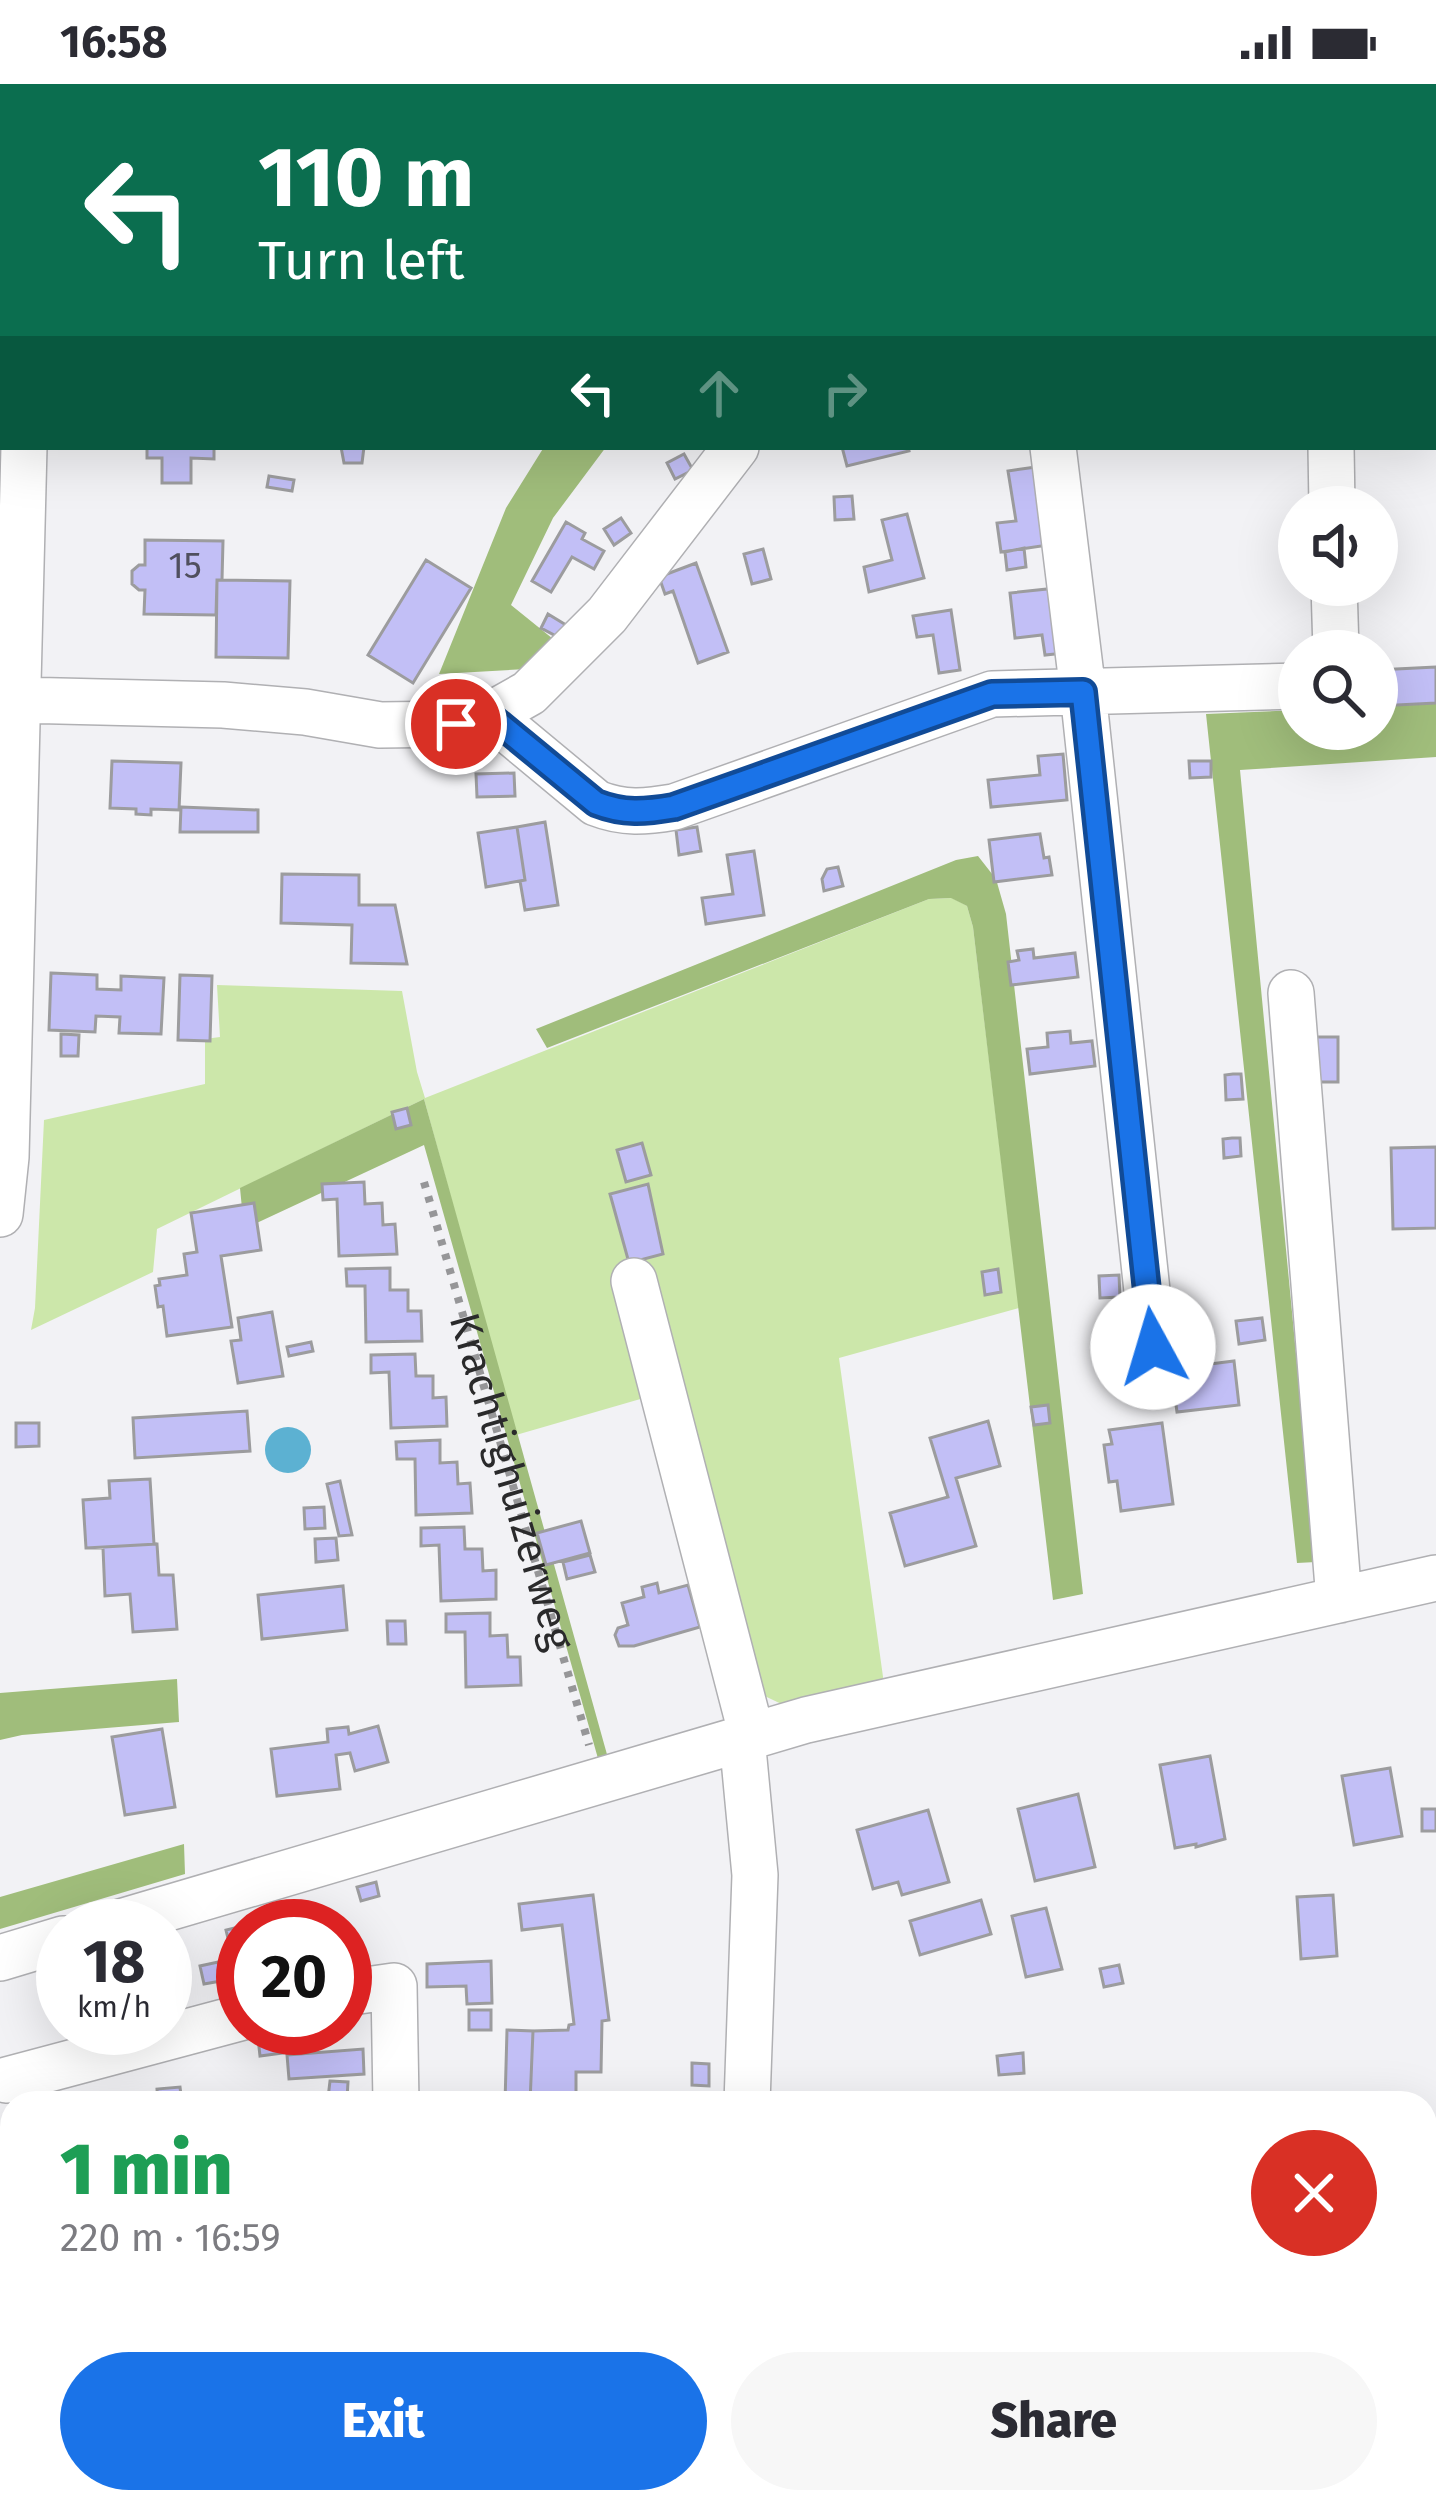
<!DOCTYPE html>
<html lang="en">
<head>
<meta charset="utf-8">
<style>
  :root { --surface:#fff; --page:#f7f7f7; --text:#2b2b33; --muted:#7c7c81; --accent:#1a73e8 }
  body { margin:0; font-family:"Fira Sans",sans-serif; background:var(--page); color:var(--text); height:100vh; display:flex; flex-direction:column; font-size:45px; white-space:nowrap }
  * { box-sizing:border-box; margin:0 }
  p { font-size:39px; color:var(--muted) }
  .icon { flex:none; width:66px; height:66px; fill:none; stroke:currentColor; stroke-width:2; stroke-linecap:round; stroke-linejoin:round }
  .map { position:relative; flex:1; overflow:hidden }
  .side { position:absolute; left:0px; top:2007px; width:1437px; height:423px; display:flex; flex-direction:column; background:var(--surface); border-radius:36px 36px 0 0; box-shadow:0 12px 48px #0002 }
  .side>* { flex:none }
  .top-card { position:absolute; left:0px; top:0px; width:1437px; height:366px; box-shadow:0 12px 48px #0002; background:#0b6e4f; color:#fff; overflow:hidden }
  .fabs { position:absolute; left:1278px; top:402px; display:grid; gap:24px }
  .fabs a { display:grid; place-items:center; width:120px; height:120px; border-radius:50%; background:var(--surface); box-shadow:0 12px 48px #0002; font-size:60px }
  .speed { position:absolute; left:36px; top:1815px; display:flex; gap:24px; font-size:60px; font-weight:700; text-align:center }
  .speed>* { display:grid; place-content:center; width:156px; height:156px; border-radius:50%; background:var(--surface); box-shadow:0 12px 48px #0002; line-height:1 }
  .speed small { font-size:30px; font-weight:400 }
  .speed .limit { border:18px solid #d22; background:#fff; color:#111 }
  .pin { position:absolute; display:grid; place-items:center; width:102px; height:102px; color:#fff; margin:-51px; border:6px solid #fff; border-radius:50%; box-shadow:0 3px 12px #0007 }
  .me { position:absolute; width:132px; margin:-66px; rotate:354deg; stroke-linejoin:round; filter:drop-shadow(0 0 9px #0008) }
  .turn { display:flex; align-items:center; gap:42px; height:252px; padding:0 60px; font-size:54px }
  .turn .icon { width:156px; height:156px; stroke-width:2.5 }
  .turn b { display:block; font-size:84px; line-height:102px }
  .lanes { display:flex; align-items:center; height:114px; padding:0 60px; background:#0003; justify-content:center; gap:60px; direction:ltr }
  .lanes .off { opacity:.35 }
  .round { display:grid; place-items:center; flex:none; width:126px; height:126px; border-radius:63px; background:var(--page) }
  .head { display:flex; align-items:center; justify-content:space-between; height:204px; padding:0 60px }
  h1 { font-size:72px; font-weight:800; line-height:90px; color:#1e9e55 }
  .cta { display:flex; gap:24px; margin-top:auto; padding:24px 60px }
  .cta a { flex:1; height:138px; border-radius:72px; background:var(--accent); color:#fff; font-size:48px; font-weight:800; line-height:138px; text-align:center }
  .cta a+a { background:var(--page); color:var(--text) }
  .status { display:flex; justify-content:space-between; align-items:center; height:84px; padding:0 60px; background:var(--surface); direction:ltr }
  .status svg { height:33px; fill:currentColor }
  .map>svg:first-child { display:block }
</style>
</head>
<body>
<div class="status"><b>16:58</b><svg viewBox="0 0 49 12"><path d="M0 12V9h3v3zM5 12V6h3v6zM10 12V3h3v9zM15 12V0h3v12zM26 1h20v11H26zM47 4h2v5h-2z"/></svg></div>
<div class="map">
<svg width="1436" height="2428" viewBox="0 0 1436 2428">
  <rect width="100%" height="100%" fill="#f2f2f5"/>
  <path fill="#cce7aa" d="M 395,0 L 586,0 L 584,3 L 396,3 Z
    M 952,814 L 967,822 L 973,843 L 1019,1224 L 839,1274 L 884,1600 L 792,1625 L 752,1606 L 675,1305 L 516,1351 L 424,1015 L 157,1145 L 153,1188 L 31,1246 L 35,1224 L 44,1036 L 205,1000 L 205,955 L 220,953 L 217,901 L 402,907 L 417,988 L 425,1014 L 929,815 Z"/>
  <path fill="#a0bd7b" d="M 544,363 L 606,363 L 553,434 L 511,521 L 563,563 L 545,584 L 439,590 L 506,424 Z
    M 1436,613 L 1436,673 L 1240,686 L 1316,1478 L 1297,1479 L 1206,630 L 1299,626 L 1299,645 L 1377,645 L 1377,616 Z
    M 978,772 L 996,795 L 1006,830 L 1083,1510 L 1053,1516 L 973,843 L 967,822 L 951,814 L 929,815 L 547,964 L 536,945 L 956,776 Z
    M 424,1015 L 608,1674 L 599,1678 L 424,1061 L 244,1145 L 240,1104 Z
    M 177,1595 L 179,1638 L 22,1651 L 0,1656 L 0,1609 Z
    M 184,1760 L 185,1790 L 0,1845 L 0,1813 Z"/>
  <path fill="#5cb1d2" d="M265 1366a23 23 0 1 1 46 0a23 23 0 1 1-46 0Z"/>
  <path fill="#c2bff6" stroke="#9c9c9e" stroke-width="3" d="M 147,363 L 214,363 L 214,375 L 191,374 L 191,399 L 162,399 L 162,374 L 147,374 Z
    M 341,363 L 364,363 L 362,379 L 344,379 Z
    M 842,363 L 908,363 L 909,367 L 847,382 Z
    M 684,370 L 693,386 L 675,395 L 667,379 Z
    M 1036,383 L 1048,461 L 1001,468 L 997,439 L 1016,437 L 1008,387 Z
    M 269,392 L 294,396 L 292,407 L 267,403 Z
    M 852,412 L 854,435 L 835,436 L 834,413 Z
    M 907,430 L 924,494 L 869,508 L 864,483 L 892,476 L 882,436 Z
    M 621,434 L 631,449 L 614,461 L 604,445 Z
    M 566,438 L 585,449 L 582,455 L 604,467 L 594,485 L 572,473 L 551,508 L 532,497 Z
    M 145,456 L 223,457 L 222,496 L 217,496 L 216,531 L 144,530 L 145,506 L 139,506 L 132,500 L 132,487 L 139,481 L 145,481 Z
    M 1024,464 L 1026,483 L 1007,486 L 1005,468 Z
    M 763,465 L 771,495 L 752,500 L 744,470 Z
    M 426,476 L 471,504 L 413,599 L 368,571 Z
    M 696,479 L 728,568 L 698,579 L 673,507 L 665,510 L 659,493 Z
    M 217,496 L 290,497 L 288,574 L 216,573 Z
    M 1057,504 L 1065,569 L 1045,571 L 1042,551 L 1015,554 L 1010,509 Z
    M 951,526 L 960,586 L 939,589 L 933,551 L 917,553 L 913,532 Z
    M 548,530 L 566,541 L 558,553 L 541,544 Z
    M 1436,583 L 1436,619 L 1377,622 L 1377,586 Z
    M 1063,670 L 1067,716 L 991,723 L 988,696 L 1040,691 L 1038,672 Z
    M 112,677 L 181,679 L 179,726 L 151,725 L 151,731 L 136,730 L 136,725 L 110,724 Z
    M 1189,677 L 1211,677 L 1211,693 L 1190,694 Z
    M 514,689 L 515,712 L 477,713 L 476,690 Z
    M 181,723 L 258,726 L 258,748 L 180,748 Z
    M 545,738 L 558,821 L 525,826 L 520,797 L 525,796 L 517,743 Z
    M 517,743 L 525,796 L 486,803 L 478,749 Z
    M 697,743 L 701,767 L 679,771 L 676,746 Z
    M 1040,750 L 1044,774 L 1049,773 L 1052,791 L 994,798 L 989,756 Z
    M 754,767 L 764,831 L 706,840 L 702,814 L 733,810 L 727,771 Z
    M 838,783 L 843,802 L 824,807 L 822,795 L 827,785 Z
    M 282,790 L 359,791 L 359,821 L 395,821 L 407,880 L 351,879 L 352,841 L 281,839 Z
    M 1033,865 L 1034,874 L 1075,869 L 1078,893 L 1011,901 L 1008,878 L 1019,876 L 1017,867 Z
    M 51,889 L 97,891 L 97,905 L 121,906 L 121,892 L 164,894 L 161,950 L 119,949 L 120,933 L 96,932 L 95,948 L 49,946 Z
    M 180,891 L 212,892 L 210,957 L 178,956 Z
    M 1070,947 L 1071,959 L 1092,957 L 1095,982 L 1030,990 L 1027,965 L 1048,963 L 1047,949 Z
    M 61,950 L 79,951 L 78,972 L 61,972 Z
    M 1308,953 L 1338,953 L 1338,998 L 1308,998 Z
    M 1233,990 L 1241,990 L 1243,1015 L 1226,1016 L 1225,991 Z
    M 407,1024 L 411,1041 L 396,1045 L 392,1028 Z
    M 1232,1054 L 1240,1054 L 1241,1072 L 1224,1074 L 1223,1055 Z
    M 642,1059 L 651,1091 L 626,1098 L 617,1066 Z
    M 1436,1063 L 1436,1144 L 1393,1145 L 1391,1064 Z
    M 364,1098 L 365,1120 L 382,1119 L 383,1141 L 395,1140 L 397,1170 L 339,1172 L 337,1115 L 323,1116 L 322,1100 Z
    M 648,1100 L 663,1170 L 629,1179 L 610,1110 Z
    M 254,1119 L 261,1166 L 221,1172 L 232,1243 L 167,1252 L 163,1222 L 158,1223 L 155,1202 L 160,1201 L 159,1195 L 187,1191 L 184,1170 L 197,1168 L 191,1129 Z
    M 390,1184 L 390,1206 L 408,1206 L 408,1227 L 421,1227 L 422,1257 L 366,1258 L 365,1202 L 347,1202 L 346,1185 Z
    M 998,1185 L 1001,1208 L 985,1211 L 982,1188 Z
    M 1119,1191 L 1120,1213 L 1100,1214 L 1099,1192 Z
    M 272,1228 L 283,1292 L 238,1299 L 231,1257 L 241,1256 L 238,1234 Z
    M 1262,1234 L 1265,1256 L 1239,1260 L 1236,1237 Z
    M 311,1258 L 313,1267 L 289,1272 L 287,1263 Z
    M 415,1270 L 416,1292 L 433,1292 L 433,1314 L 446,1313 L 447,1342 L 391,1344 L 389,1288 L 371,1289 L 371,1271 Z
    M 1234,1277 L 1239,1321 L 1177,1328 L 1171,1285 Z
    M 1048,1321 L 1050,1339 L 1034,1341 L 1031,1323 Z
    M 247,1327 L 250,1367 L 135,1374 L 133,1334 Z
    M 988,1337 L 1000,1382 L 956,1394 L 976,1462 L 905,1482 L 890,1429 L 948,1413 L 930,1354 Z
    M 16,1339 L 39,1339 L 39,1362 L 16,1363 Z
    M 1162,1339 L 1173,1420 L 1121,1427 L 1117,1397 L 1109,1398 L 1104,1361 L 1112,1360 L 1109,1346 Z
    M 440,1356 L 440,1379 L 457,1378 L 458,1400 L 470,1399 L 472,1429 L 416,1431 L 415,1375 L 397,1375 L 396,1358 Z
    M 150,1395 L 154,1460 L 157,1460 L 86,1464 L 83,1416 L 110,1414 L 109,1397 Z
    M 340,1397 L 352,1451 L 339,1452 L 327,1400 Z
    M 324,1423 L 325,1444 L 305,1445 L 304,1424 Z
    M 581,1437 L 590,1469 L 546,1481 L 537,1449 Z
    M 464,1443 L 465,1465 L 482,1465 L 483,1487 L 496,1486 L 496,1515 L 441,1517 L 439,1461 L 421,1462 L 421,1444 Z
    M 336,1454 L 338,1476 L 316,1478 L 315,1455 Z
    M 157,1460 L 159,1491 L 173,1491 L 177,1545 L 133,1548 L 130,1510 L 105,1512 L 103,1464 L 86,1464 Z
    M 590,1471 L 595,1488 L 567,1495 L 563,1478 Z
    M 657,1499 L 659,1509 L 688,1501 L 700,1543 L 634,1562 L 619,1562 L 615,1551 L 618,1544 L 628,1541 L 622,1519 L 644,1513 L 642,1503 Z
    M 343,1502 L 347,1546 L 262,1555 L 258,1511 Z
    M 490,1529 L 490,1552 L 507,1551 L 508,1573 L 520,1573 L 521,1601 L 466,1603 L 465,1548 L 446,1548 L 446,1530 Z
    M 387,1537 L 405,1537 L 406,1560 L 388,1560 Z
    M 378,1642 L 388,1678 L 355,1687 L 350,1669 L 336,1671 L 340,1705 L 277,1712 L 271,1665 L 328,1658 L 327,1645 L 348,1643 L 349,1650 Z
    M 162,1645 L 175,1723 L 125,1731 L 112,1653 Z
    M 1210,1672 L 1225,1755 L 1196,1763 L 1196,1760 L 1175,1764 L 1160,1681 Z
    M 1390,1684 L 1402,1752 L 1354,1761 L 1342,1692 Z
    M 1078,1710 L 1095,1783 L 1035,1797 L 1018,1725 Z
    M 1422,1725 L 1436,1725 L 1436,1747 L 1422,1747 Z
    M 928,1726 L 949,1798 L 902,1811 L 898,1798 L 873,1805 L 857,1746 Z
    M 376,1798 L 379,1812 L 361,1817 L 357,1803 Z
    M 593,1811 L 609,1936 L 602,1937 L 601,1988 L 576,1988 L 576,2019 L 530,2019 L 533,1947 L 568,1946 L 569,1941 L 574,1940 L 562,1841 L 522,1846 L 519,1820 Z
    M 1333,1811 L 1337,1872 L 1301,1875 L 1297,1813 Z
    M 981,1816 L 991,1850 L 920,1871 L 910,1837 Z
    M 1046,1824 L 1062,1885 L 1026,1893 L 1012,1832 Z
    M 293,1830 L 295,1842 L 244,1842 Z
    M 243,1842 L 243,1868 L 232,1871 L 226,1846 Z
    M 165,1868 L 168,1868 L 171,1880 L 179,1878 L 182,1889 L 173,1891 L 181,1933 L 165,1937 Z
    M 491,1877 L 492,1919 L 467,1920 L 466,1902 L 427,1903 L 427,1880 Z
    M 218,1878 L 221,1897 L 204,1900 L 200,1882 Z
    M 1119,1881 L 1123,1899 L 1104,1903 L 1100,1885 Z
    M 469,1926 L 491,1926 L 491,1946 L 469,1946 Z
    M 281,1944 L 283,1969 L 260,1972 L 257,1945 Z
    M 507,1946 L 533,1947 L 530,2019 L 505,2019 Z
    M 363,1965 L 364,1990 L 289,1995 L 287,1971 Z
    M 1023,1969 L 1024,1989 L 999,1991 L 997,1972 Z
    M 692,1979 L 709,1980 L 709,2002 L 692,2001 Z
    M 330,1997 L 348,1998 L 347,2015 L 328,2014 Z
    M 180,2003 L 182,2019 L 158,2019 L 157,2005 Z
    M 240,2012 L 275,2012 L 275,2019 L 223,2019 L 228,2014 Z
    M 6,2040 L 12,2040 L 12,2115 L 2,2115 Z
    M 0,2264 L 12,2265 L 12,2309 L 0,2308 Z
    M 1425,2374 L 1431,2428 L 1389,2428 L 1388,2418 L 1425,2418 Z
    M 1154,2418 L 1194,2418 L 1191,2428 L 1150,2428 Z
    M 1226,2418 L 1247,2418 L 1247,2428 L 1208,2428 L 1208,2423 L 1226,2424 Z
    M 1309,2418 L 1339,2418 L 1339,2428 L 1309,2428 Z"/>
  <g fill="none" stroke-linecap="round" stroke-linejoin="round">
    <defs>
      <path id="minor" d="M 32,3 L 32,0
        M 1434,117 L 1436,117
        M 1053,363 L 1083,608 L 1153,1263
        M 1331,363 L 1332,423
        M 1334,501 L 1336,567
        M 19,616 L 223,621 L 305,628 L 380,641 L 456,640 L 490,631 L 529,609 L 607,531 L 736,363
        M 490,631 L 596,719 C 624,730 645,728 674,723 L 992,610 L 1299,602
        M 1291,909 L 1339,1516
        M 0,1130 L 6,1073 L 24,363
        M 634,1197 L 752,1652
        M 742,1654 L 755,1791 L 747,2019
        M 107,1842 L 806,1636 L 1436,1494
        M 0,1874 L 63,1855
        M 345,1909 L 394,1902 L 396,2019
        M 7,1996 L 243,1933
        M 0,2221 L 12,2223
        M 1425,2243 L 1436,2277
        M 0,2373 L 12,2374
        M 487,2418 L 619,2428
        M 732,2428 L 733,2418
        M 1128,2428 L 1129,2418"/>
    </defs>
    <use href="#minor" stroke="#b0b0b3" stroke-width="48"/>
    <path stroke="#969698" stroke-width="8" stroke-dasharray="6 9" stroke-linecap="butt" id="s1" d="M 424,1098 L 589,1661"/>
    <use href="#minor" stroke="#fff" stroke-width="45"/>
  </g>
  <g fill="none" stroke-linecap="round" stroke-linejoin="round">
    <defs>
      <path id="route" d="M 456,640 L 490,632 L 596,719 C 624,730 645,728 674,723 L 992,610 L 1083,608 L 1153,1263"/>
    </defs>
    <use href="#route" stroke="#114b97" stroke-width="30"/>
    <use href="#route" stroke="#1a73e8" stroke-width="21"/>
  </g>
  <g text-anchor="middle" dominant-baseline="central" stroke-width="9" stroke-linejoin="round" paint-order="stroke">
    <g font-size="36" fill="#504f5e">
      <text x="185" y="482">15</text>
    </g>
    <g font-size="42" fill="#2a2a2b" stroke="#fff">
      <text stroke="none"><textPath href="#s1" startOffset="312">Krachtighuizerweg</textPath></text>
    </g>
  </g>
</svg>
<div class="fabs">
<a><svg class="icon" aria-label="sound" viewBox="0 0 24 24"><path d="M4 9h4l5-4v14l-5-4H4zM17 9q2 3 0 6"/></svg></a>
<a><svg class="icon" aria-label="search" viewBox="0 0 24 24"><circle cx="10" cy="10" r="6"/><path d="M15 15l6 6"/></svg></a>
</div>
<div class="speed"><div>18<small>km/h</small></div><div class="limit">20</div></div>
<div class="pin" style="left:456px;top:640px;background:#d93025"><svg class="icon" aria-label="arrive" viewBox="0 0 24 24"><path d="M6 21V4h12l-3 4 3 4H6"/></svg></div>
<svg class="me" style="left:1153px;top:1263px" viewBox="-20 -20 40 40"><circle r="19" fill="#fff"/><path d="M0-13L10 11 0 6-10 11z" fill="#1a73e8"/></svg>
<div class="top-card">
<div class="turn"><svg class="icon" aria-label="left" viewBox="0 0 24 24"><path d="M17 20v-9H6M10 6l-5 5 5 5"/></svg><div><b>110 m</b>Turn left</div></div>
<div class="lanes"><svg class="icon" aria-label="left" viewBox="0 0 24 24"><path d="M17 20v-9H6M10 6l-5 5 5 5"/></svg><svg class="icon off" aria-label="ahead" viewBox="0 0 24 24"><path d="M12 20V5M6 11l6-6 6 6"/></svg><svg class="icon off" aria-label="right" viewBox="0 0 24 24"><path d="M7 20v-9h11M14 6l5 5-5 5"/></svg></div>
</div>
<section class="side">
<div class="head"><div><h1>1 min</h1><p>220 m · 16:59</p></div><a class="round" style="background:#d93025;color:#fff"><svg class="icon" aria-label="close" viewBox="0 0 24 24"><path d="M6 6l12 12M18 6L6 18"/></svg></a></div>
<div class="cta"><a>Exit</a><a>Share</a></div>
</section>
</div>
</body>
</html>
